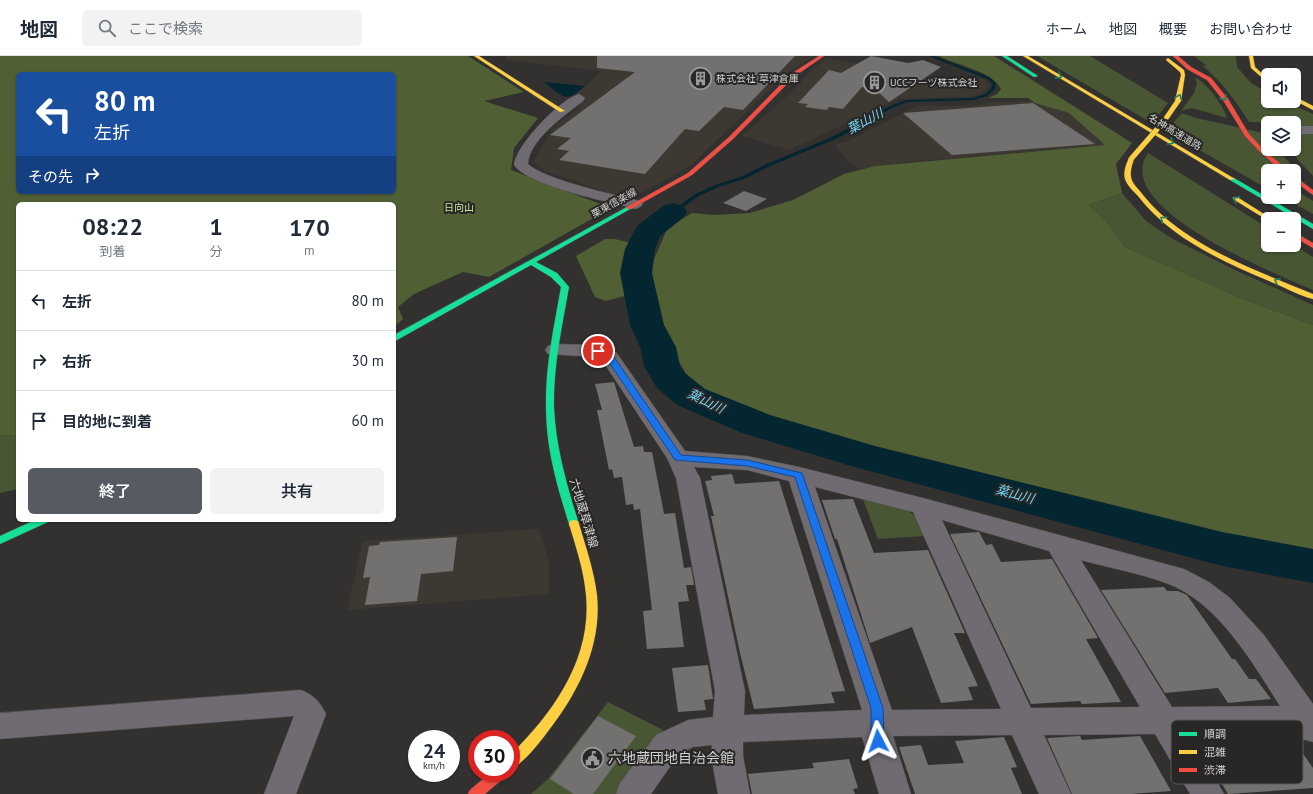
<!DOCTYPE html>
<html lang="ja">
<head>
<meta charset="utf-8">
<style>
  :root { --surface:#fff; --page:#f2f2f3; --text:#1f2937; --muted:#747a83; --line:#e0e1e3; --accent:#565b63 }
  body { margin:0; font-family:"PT Sans","Noto Sans JP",sans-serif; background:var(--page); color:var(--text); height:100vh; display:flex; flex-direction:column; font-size:15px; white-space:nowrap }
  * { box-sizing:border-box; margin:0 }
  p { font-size:13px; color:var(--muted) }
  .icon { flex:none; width:22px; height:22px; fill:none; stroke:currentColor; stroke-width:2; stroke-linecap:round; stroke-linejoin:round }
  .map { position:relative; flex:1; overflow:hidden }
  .drawer { position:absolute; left:16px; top:146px; width:380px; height:320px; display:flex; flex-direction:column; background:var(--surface); border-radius:6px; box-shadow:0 1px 3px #0004 }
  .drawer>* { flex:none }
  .banner { position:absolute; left:16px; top:16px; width:380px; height:122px; border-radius:6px; box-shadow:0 1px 3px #0004; background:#1a4fa0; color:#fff; overflow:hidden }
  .fabs { position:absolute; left:1261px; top:12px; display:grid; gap:8px }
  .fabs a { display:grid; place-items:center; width:40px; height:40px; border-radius:6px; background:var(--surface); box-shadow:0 1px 3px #0004; font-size:20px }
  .speed { position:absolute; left:408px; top:674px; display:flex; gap:8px; font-size:20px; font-weight:700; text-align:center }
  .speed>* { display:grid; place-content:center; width:52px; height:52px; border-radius:50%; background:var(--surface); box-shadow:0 1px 3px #0004; line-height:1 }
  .speed small { font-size:10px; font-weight:400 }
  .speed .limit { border:6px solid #d22; background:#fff; color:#111 }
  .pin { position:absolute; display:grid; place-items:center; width:34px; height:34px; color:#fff; margin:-17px; border:2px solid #fff; border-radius:50%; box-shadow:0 1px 4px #0007 }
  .me { position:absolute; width:44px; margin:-22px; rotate:356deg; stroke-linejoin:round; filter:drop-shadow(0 0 3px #0008) }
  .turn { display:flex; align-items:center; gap:14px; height:84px; padding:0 12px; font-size:18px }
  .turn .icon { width:52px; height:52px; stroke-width:2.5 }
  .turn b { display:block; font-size:28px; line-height:34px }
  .then { display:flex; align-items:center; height:38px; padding:0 12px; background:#0003; gap:8px; font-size:15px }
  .eta { display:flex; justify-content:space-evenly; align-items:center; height:68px; text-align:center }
  .eta b { font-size:24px; font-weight:600; line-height:28px }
  .action { display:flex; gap:8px; margin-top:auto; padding:8px 12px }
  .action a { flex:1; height:46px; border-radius:6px; background:var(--accent); color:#fff; font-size:16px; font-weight:600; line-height:46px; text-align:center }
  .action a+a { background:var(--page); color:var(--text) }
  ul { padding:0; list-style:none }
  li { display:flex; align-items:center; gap:12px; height:60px; padding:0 12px; border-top:1px solid var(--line) }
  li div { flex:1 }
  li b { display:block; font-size:15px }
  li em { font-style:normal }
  header { display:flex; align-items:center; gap:24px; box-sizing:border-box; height:56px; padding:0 20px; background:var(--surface); border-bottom:1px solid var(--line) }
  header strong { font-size:19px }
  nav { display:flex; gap:22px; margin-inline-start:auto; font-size:14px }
  .search { width:280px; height:36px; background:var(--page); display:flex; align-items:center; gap:10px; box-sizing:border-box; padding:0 14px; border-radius:6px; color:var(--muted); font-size:15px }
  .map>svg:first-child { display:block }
</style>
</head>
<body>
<header>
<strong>地図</strong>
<div class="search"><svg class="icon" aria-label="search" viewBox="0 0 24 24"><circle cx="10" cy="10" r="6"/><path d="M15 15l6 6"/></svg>ここで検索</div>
<nav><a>ホーム</a><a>地図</a><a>概要</a><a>お問い合わせ</a></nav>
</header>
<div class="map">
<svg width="1313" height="738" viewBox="0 0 1313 738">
  <rect width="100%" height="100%" fill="#323130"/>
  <path fill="#3d3932" d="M 505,0 L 814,0 L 787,17 L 691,109 L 644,136 L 628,139 L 616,139 L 545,115 L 533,105 L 554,71 L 580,51 L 573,45 L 575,41 L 573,41 L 602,15 L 507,4 Z
    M 827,2 L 857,8 L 888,7 L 953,33 L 982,22 L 985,24 L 988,30 L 987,33 L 977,39 L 968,41 L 901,42 L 789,94 L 742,80 L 787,40 L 814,12 Z
    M 1030,45 L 1069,57 L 1106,89 L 898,107 L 860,113 L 846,104 L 848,104 L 835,89 L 851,84 L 917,50 L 968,50 L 994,46 Z
    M 539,473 L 549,505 L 549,538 L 347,554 L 363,485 Z"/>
  <path fill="#495633" d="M 1037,0 L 1090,0 L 1168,47 L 1152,67 Z
    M 1194,0 L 1236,0 L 1237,11 L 1251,27 L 1268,37 L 1268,45 L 1283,45 L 1313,58 L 1313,71 L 1294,69 L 1294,67 L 1249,66 C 1236,45 1222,26 1203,10 L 1207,10 Z
    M 1195,22 C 1205,24 1225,52 1227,62 L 1192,52 L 1181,55 L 1194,37 L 1197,27 Z
    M 1182,57 L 1196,62 L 1268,78 L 1268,93 L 1280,93 L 1281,97 L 1297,116 L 1294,124 L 1294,115 L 1268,115 L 1268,133 L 1175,80 L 1168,73 Z
    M 1313,77 L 1313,120 L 1298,104 L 1291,93 L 1294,93 L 1294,78 Z
    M 1148,97 L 1268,172 L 1268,189 L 1294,189 L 1313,201 L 1313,234 C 1277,218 1109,152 1148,97 Z
    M 1294,133 L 1313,145 L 1313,158 L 1282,141 L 1294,141 Z
    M 1122,137 L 1146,165 L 1171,182 L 1237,215 L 1313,249 L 1313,269 L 1243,243 L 1125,191 L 1107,166 L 1089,149 Z
    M 0,379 L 18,380 L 18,433 L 0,437 Z
    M 863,443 L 906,453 L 916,461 L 925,480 L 878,483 Z
    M 608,646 L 663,674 L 619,738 L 531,738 L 548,723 Z"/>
  <path fill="#505f34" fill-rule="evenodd" d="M 0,0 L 468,0 L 524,36 L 484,45 L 538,62 L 514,92 L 511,114 L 611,152 L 489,221 L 463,216 L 414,238 L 398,251 L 403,263 L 394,271 L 394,148 L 18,148 L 18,380 L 0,379 ZM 18,18 L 394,18 L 394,136 L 18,136 Z
    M 939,0 L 994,0 L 1132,87 L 1116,108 L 1122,137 L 1089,149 L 1107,166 L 1125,191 L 1243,243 L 1313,269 L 1313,501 L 1175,471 L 848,389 L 719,348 L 691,327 L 670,289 L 653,243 L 648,217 L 668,171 L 692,157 L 714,159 L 750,157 L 793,144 L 844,118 L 875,110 L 1105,89 L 1069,57 L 1035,47 L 1028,42 L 988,42 L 997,38 L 1001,33 C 991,14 958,10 939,0 Z
    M 605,183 L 615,183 L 631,187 L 626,218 L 629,239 L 606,245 L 595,241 L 576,200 Z"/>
  <path fill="#042630" d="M 544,26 L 585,30 C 564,48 564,41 544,26 Z"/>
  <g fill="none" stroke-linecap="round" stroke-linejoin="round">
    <path fill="#042630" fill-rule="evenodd" d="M 929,0 L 934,0 L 989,21 L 996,27 L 995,33 L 987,40 L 973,44 L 907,46 L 892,52 L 836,83 L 768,111 L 747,122 L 719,131 L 699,140 L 675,157 L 671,156 L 695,138 L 715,129 L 743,120 L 764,109 L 832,81 L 890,50 L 906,44 L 973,42 L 985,38 L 991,33 L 992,27 L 987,23 Z"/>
    <path fill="#042630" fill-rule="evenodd" d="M 673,147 L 683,150 L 687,156 L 683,162 L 660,180 L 655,193 L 652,217 L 664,269 L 676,291 L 680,310 L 685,317 L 705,333 L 770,359 L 875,390 L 1222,476 L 1313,493 L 1313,527 L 1222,510 L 851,410 L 742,377 L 677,349 L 657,332 L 644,310 L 640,291 L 630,269 L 620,217 L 625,193 L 637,170 L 663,150 Z"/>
  </g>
  <path fill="#727170" d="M 597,0 L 795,0 L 743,54 L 724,51 L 699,75 L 685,73 L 645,118 L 559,104 L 569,95 L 557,93 L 571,82 L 550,79 L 635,16 L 597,12 Z
    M 871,0 L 908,7 L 923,4 L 941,11 L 889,46 L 876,34 L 862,31 L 843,53 L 829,51 L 827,54 L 805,51 L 808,48 L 798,47 L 829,14 L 841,17 Z
    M 1033,47 L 1095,88 L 952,99 L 903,57 Z
    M 744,135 L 767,143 L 746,155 L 723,147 Z
    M 614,326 L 634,391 L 643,390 L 644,396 L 652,396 L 664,458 L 675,457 L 684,512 L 691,511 L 694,529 L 686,529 L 689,545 L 678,546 L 684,591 L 647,593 L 643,555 L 652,554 L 640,453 L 634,454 L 633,448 L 626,449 L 622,421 L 614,422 L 612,413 L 609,414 L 597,354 L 602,354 L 595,328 Z
    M 732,418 L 735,428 L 779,425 L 845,635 L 831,636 L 835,647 L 754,653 L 740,597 L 711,460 L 714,460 L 705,425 L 712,424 L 711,420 Z
    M 853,443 L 874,497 L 928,494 L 965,577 L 954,577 L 978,630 L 968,631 L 973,644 L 941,647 L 912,571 L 870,587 L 837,483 L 835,483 L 822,444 Z
    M 979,476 L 986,489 L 992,488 L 1001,506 L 1052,503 L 1098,582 L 1086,583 L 1121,646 L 1082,648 L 1080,645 L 1031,648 L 950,478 Z
    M 457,481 L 453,515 L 421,518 L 417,545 L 365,549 L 370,521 L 363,522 L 369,490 L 379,489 L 380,486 Z
    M 1164,531 L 1167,535 L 1178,535 L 1187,539 L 1232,603 L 1235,603 L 1249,623 L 1256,623 L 1271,643 L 1228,647 L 1218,632 L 1165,637 L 1101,534 Z
    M 708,609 L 713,643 L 704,644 L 706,654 L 678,656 L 672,612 Z
    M 598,660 L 636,680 L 593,738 L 574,738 L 550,723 Z
    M 1080,680 L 1082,684 L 1140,680 L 1171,735 L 1130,738 L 1072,738 L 1047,682 Z
    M 1237,680 L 1242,687 L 1292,682 L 1313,712 L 1313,732 L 1228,738 L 1195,683 Z
    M 1004,681 L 1017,711 L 1011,712 L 1022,738 L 915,738 L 899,691 L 921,689 L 928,709 L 964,707 L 955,685 Z
    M 849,703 L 858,732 L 853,733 L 855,738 L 752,738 L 748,718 L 814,712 L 812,707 Z"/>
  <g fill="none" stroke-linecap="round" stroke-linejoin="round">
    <defs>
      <path id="street" d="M 579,38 L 585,42 L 583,45 C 565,59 529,84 528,108 C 545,124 616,139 640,145 L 643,148 L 640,151 L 635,153 L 625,150 C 600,144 528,129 514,109 C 516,89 560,43 579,38 Z
        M 1294,70 L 1313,70 L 1313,78 L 1294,78 Z
        M 555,288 L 598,289 L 616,296 L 685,395 L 747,400 L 799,411 L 923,442 L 1184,513 L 1209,526 L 1230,542 L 1264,579 L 1313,648 L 1313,686 L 1302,683 L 1298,676 L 1189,677 L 1224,738 L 1190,738 L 1155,678 L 1044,679 L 1071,738 L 1039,738 L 1012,679 L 893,680 L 911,738 L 879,738 L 862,681 L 743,686 L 743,700 L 750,738 L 718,738 L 711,700 L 712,689 L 693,691 L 678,699 L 651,738 L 616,738 L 620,727 L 656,679 L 688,664 L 713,661 L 715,635 L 676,422 L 667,402 L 602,304 L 595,301 L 548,298 L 545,294 L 548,290 ZM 694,411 L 747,414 L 789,425 L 862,654 L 744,659 L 745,635 L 700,422 ZM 815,431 L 913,456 L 1001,653 L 892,654 ZM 942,464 L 1049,495 L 1140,651 L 1031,652 ZM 1081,504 C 1109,512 1139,517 1166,527 C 1218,546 1252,606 1280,650 L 1172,651 Z
        M 301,634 C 314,639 320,646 326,658 L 296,738 L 264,738 L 294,660 L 0,683 L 0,657 Z"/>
      <path id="fast" d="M 1002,0 L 1007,0 L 1038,20 L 1034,21 Z
        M 1230,122 L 1234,122 L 1313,168 L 1313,173 L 1230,124 Z
        M 627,151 L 632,152 L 536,206 L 557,217 L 569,231 C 562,271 553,311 554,352 C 556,392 567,430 579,468 L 578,471 L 570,471 L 569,468 C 557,430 546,392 546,352 C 545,311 554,271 561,231 L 551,221 L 531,209 L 397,284 L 394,284 L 394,279 Z
        M 35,464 L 49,464 L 48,466 L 0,488 L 0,480 Z"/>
      <path id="slow" d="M 474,0 L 479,0 L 565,55 L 560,56 Z
        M 1023,0 L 1028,0 L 1235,123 L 1230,124 Z
        M 1249,0 L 1253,0 L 1255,11 L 1268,23 L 1268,27 L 1251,12 Z
        M 1168,2 L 1184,14 L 1185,19 L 1181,45 L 1167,65 L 1165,66 L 1162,64 L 1175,45 L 1181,19 L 1180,16 L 1166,4 Z
        M 1294,40 L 1313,50 L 1313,54 L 1294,44 Z
        M 1129,102 L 1134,103 C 1132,109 1130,115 1131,121 C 1132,128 1139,133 1143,139 C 1183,189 1255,214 1313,238 L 1313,243 C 1300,240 1288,233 1276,228 C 1226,207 1172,184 1138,140 C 1133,135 1127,129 1125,123 C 1123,116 1126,108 1129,102 Z
        M 1233,141 L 1237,141 L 1272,163 L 1267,164 L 1233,143 Z
        M 574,464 L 578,465 L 579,468 C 586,491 594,515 597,539 C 602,589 579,635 549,674 C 541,685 523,708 511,713 L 511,698 C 554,656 592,602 586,539 C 584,515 576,491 569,468 L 570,465 Z"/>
      <path id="jam" d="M 819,0 L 824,0 L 795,20 L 733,83 L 692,119 L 631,153 L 627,153 L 627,151 L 688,117 L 729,81 L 791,18 Z
        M 1173,0 L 1178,0 L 1191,11 L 1211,22 L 1228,43 L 1249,78 L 1264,94 L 1289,115 L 1282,115 L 1260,96 L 1245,80 L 1223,44 L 1207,24 L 1187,13 Z
        M 1294,120 L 1313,134 L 1313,139 L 1294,125 Z
        M 1294,176 L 1313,187 L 1313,192 L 1294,181 Z
        M 490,717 L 507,717 L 505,721 L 485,738 L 468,738 L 470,734 Z"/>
    </defs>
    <use href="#street" stroke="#4f4e4d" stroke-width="1"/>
    <use href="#fast" stroke="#4f4e4d" stroke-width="1"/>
    <use href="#slow" stroke="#4f4e4d" stroke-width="1"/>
    <use href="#jam" stroke="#4f4e4d" stroke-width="1"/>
    <use href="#street" fill="#6f6b71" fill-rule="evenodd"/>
    <use href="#fast" fill="#16e098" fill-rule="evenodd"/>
    <use href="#slow" fill="#ffcf43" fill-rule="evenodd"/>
    <use href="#jam" fill="#f24e42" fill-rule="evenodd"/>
    <defs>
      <path id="slow-bridge" d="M 1131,103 L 1165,64"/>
    </defs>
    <use href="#slow-bridge" stroke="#4f4e4d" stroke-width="5.5" stroke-linecap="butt"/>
    <use href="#slow-bridge" stroke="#ffcf43" stroke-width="5"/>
  </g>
  <defs><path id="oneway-chevron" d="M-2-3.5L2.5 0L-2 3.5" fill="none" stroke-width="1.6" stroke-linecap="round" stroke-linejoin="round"/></defs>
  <g stroke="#20845e">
    <use href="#oneway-chevron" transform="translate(1059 20) rotate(30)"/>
    <use href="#oneway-chevron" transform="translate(1179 41) rotate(-69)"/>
    <use href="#oneway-chevron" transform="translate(1224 42) rotate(54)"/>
    <use href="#oneway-chevron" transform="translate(1171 86) rotate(31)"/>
    <use href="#oneway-chevron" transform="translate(1236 143) rotate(-148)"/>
    <use href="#oneway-chevron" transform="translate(1163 163) rotate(-143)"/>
    <use href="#oneway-chevron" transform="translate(1277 225) rotate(-156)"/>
  </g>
  <path fill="#1a73e8" stroke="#114b97" d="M 595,293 L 601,293 L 612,298 L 681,399 L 747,404 L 802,417 L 883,652 L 884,685 L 882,689 L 878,691 L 873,689 L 871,685 L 871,652 L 795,421 L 747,410 L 675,404 L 606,302 L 595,297 Z"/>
  <defs>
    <symbol id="building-ring" viewBox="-11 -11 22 22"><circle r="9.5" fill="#292725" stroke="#9a9998" stroke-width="1.5"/><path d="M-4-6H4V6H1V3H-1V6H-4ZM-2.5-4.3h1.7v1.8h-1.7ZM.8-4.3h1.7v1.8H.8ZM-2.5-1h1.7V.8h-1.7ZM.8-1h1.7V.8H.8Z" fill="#9a9998"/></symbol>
    <symbol id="civic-ring" viewBox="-11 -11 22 22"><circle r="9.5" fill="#292725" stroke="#9a9998" stroke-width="1.5"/><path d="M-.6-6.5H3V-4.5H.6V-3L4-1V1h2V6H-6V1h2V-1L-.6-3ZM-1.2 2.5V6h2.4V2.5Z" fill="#9a9998"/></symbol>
  </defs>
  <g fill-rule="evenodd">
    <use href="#building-ring" x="688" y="10" width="25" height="25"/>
    <use href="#building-ring" x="862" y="14" width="25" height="25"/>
    <use href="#civic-ring" x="580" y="690" width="25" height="25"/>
  </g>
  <g text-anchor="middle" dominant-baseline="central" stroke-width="4" stroke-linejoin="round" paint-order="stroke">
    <g font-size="10" fill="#d2d1d0" stroke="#292725" text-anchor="start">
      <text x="716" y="22">株式会社 草津倉庫</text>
      <text x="890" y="26">UCCフーヅ株式会社</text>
    </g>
    <g font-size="10" fill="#d2d1d0" stroke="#292725">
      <text transform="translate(1175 76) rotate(31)">名神高速道路</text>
      <text transform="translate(614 147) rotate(-29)">栗東信楽線</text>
    </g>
    <g font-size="10" fill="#c9e79a" stroke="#292725">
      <text x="459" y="151">日向山</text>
    </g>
    <g font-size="12" fill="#d2d1d0" stroke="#292725">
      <text transform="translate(584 457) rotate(73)">六地蔵草津線</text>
    </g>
    <g font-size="13" font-style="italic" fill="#72d7f8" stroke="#292725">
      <text transform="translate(865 65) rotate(-28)">葉山川</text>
      <text transform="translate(706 345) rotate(26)">葉山川</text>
      <text transform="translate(1015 438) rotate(15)">葉山川</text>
    </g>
    <g font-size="14" fill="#d2d1d0" stroke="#292725" text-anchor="start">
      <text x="608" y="702">六地蔵団地自治会館</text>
    </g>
  </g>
  <rect x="1171" y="664" width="132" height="64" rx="6" fill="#292725" stroke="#5c5a58" stroke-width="1"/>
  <rect x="1179" y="676" width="18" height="4" fill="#16e098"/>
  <rect x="1179" y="694" width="18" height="4" fill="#ffcf43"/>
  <rect x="1179" y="712" width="18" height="4" fill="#f24e42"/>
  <g font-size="11" fill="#d2d1d0">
    <text x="1204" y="682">順調</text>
    <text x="1204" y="700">混雑</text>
    <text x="1204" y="718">渋滞</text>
  </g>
</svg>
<div class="fabs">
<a><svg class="icon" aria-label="sound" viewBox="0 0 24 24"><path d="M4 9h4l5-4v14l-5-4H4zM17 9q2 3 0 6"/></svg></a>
<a><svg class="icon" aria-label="layers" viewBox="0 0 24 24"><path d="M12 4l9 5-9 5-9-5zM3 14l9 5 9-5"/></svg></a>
<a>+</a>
<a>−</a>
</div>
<div class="speed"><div>24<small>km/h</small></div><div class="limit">30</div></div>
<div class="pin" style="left:598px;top:295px;background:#d93025"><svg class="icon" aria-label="arrive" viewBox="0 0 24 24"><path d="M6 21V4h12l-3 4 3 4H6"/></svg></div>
<svg class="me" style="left:878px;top:685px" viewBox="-20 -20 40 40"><path d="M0-17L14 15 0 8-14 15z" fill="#1a73e8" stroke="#fff" stroke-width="4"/></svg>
<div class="banner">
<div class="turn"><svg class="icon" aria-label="left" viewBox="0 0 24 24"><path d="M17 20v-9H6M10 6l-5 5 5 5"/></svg><div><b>80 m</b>左折</div></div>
<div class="then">その先<svg class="icon" aria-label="right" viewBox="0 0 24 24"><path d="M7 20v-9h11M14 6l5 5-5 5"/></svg></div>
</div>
<section class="drawer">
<div class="eta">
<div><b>08:22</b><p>到着</p></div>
<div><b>1</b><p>分</p></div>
<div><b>170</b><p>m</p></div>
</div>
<ul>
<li><svg class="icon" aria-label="left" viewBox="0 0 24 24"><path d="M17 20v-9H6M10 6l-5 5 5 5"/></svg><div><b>左折</b></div><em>80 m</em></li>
<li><svg class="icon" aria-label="right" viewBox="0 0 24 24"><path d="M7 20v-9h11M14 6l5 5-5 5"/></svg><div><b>右折</b></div><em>30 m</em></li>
<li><svg class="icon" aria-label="arrive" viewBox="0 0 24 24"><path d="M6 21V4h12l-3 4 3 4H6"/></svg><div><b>目的地に到着</b></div><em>60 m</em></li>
</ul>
<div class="action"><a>終了</a><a>共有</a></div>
</section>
</div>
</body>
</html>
